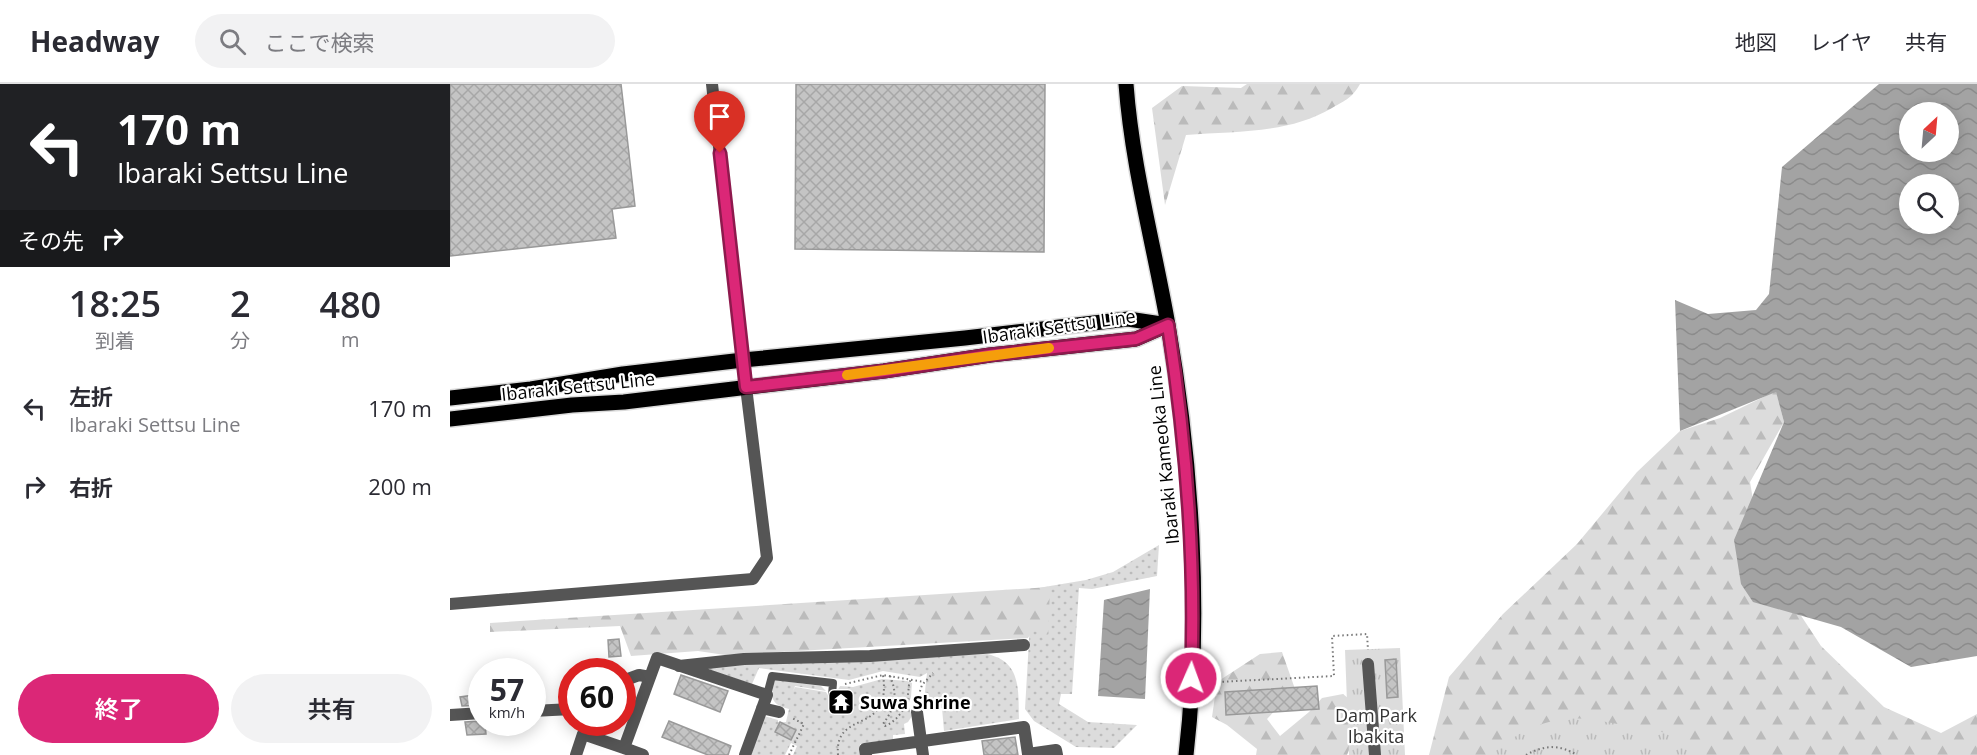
<!DOCTYPE html>
<html lang="ja">
<head>
<meta charset="utf-8">
<style>
  :root { --surface:#fff; --page:#f2f2f3; --text:#2b2b33; --muted:#7c7c81; --line:#e1e1e2; --accent:#db2777 }
  body { margin:0; font-family:"Open Sans","Noto Sans JP",sans-serif; background:var(--page); color:var(--text); height:100vh; display:flex; flex-direction:column; font-size:22px; white-space:nowrap }
  * { box-sizing:border-box; margin:0 }
  p { font-size:20px; color:var(--muted) }
  .icon { flex:none; width:33px; height:33px; fill:none; stroke:currentColor; stroke-width:2; stroke-linecap:round; stroke-linejoin:round }
  .map { position:relative; flex:1; overflow:hidden }
  .sheet { display:flex; flex-direction:column; background:var(--surface); width:450px }
  .sheet>* { flex:none }
  .top-card { background:#202124; color:#fff; overflow:hidden }
  .needle { width:39px; rotate:26deg }
  .tools { position:absolute; left:1449px; top:18px; display:grid; gap:12px }
  .tools a { display:grid; place-items:center; width:60px; height:60px; border-radius:50%; background:var(--surface); box-shadow:0 3px 15px #0003; font-size:30px }
  .speed { position:absolute; left:18px; top:574px; display:flex; gap:12px; font-size:30px; font-weight:700; text-align:center }
  .speed>* { display:grid; place-content:center; width:78px; height:78px; border-radius:50%; background:var(--surface); box-shadow:0 3px 15px #0003; line-height:1 }
  .speed small { font-size:15px; font-weight:400 }
  .speed .limit { border:9px solid #d22; background:#fff; color:#111 }
  .pin { position:absolute; display:grid; place-items:center; width:51px; height:51px; color:#fff; margin:-62px -26px; border-radius:50% 50% 50% 0; rotate:-45deg; box-shadow:0 0 6px #0007 }
  .pin .icon { rotate:45deg }
  .me { position:absolute; width:66px; margin:-33px; rotate:2deg; stroke-linejoin:round; filter:drop-shadow(0 0 4px #0008) }
  .turn { display:flex; align-items:center; gap:21px; height:126px; padding:0 18px; font-size:27px }
  .turn .icon { width:78px; height:78px; stroke-width:2.5 }
  .turn b { display:block; font-size:42px; line-height:51px }
  .then { display:flex; align-items:center; height:57px; padding:0 18px; background:#0003; gap:12px; font-size:22px }
  .eta { display:flex; justify-content:space-evenly; align-items:center; height:102px; text-align:center }
  .eta b { font-size:36px; font-weight:600; line-height:42px }
  .action { display:flex; gap:12px; margin-top:auto; padding:12px 18px }
  .action a { flex:1; height:69px; border-radius:36px; background:var(--accent); color:#fff; font-size:24px; font-weight:600; line-height:69px; text-align:center }
  .action a+a { background:var(--page); color:var(--text) }
  ul { padding:0; list-style:none }
  li { display:flex; align-items:center; gap:18px; height:78px; padding:0 18px }
  li div { flex:1 }
  li b { display:block; font-size:22px }
  li em { font-style:normal }
  header { display:flex; align-items:center; gap:36px; box-sizing:border-box; height:84px; padding:0 30px; background:var(--surface); border-bottom:2px solid var(--line) }
  header strong { font-size:28px }
  nav { display:flex; gap:33px; margin-inline-start:auto; font-size:21px }
  .search { width:420px; height:54px; background:var(--page); display:flex; align-items:center; gap:15px; box-sizing:border-box; padding:0 21px; border-radius:33px; color:var(--muted); font-size:22px }
  main { display:flex; flex:1; min-height:0 }
  .map>svg:first-child { display:block }
</style>
</head>
<body>
<header>
<strong>Headway</strong>
<div class="search"><svg class="icon" aria-label="search" viewBox="0 0 24 24"><circle cx="10" cy="10" r="6"/><path d="M15 15l6 6"/></svg>ここで検索</div>
<nav><a>地図</a><a>レイヤ</a><a>共有</a></nav>
</header>
<main>
<section class="sheet">
<div class="top-card">
<div class="turn"><svg class="icon" aria-label="left" viewBox="0 0 24 24"><path d="M17 20v-9H6M10 6l-5 5 5 5"/></svg><div><b>170 m</b>Ibaraki Settsu Line</div></div>
<div class="then">その先<svg class="icon" aria-label="right" viewBox="0 0 24 24"><path d="M7 20v-9h11M14 6l5 5-5 5"/></svg></div>
</div>
<div class="eta">
<div><b>18:25</b><p>到着</p></div>
<div><b>2</b><p>分</p></div>
<div><b>480</b><p>m</p></div>
</div>
<ul>
<li><svg class="icon" aria-label="left" viewBox="0 0 24 24"><path d="M17 20v-9H6M10 6l-5 5 5 5"/></svg><div><b>左折</b><p>Ibaraki Settsu Line</p></div><em>170 m</em></li>
<li><svg class="icon" aria-label="right" viewBox="0 0 24 24"><path d="M7 20v-9h11M14 6l5 5-5 5"/></svg><div><b>右折</b></div><em>200 m</em></li>
</ul>
<div class="action"><a>終了</a><a>共有</a></div>
</section>
<div class="map">
<svg width="1527" height="671" viewBox="0 0 1527 671">
  <defs>
    <pattern id="grass-dots" width="8" height="8" patternUnits="userSpaceOnUse" patternTransform="scale(1.5)"><rect width="8" height="8" fill="#dcdcdc"/><path d="M2 2h.1M6 6h.1" fill="none" stroke="#bbb" stroke-width="1.8" stroke-linecap="round"/></pattern>
    <pattern id="forest-firs" width="22" height="20" patternUnits="userSpaceOnUse" patternTransform="scale(1.5)"><rect width="22" height="20" fill="#dcdcdc"/><path d="M5 1l3.5 6h-7zM16 11l3.5 6h-7z" fill="#bbb"/></pattern>
    <pattern id="park-tufts" width="24" height="20" patternUnits="userSpaceOnUse" patternTransform="scale(1.5)"><rect width="24" height="20" fill="#dcdcdc"/><path d="M3 7l-1-3M5 7V3M7 7l1-3M15 17l-1-3M17 17v-4M19 17l1-3" fill="none" stroke="#bbb"/></pattern>
    <pattern id="water-waves" width="16" height="10" patternUnits="userSpaceOnUse" patternTransform="scale(1.5)"><rect width="16" height="10" fill="#a3a3a3"/><path d="M0 5q4-4 8 0t8 0" fill="none" stroke="#8b8b8b"/></pattern>
    <pattern id="building-cross-hatch" width="8" height="8" patternUnits="userSpaceOnUse" patternTransform="scale(1.5)"><rect width="8" height="8" fill="#c4c4c4"/><path d="M0 0l8 8M0 8l8-8" fill="none" stroke="#a7a7a7"/></pattern>
  </defs>
  <rect width="100%" height="100%" fill="#fff"/>
  <path fill="url(#grass-dots)" d="M 709,461 L 707,492 L 642,505 L 629,504 L 622,610 L 611,610 L 609,620 L 638,638 L 687,641 L 664,664 L 626,663 L 584,637 L 575,625 L 582,505 L 636,496 L 663,488 Z
    M 537,570 C 572,578 568,606 569,635 L 494,647 L 492,624 L 473,626 L 477,589 L 470,593 L 433,587 L 399,596 L 309,584 L 302,600 L 253,584 L 254,582 Z
    M 432,595 L 457,597 L 462,599 L 461,613 L 458,621 L 462,632 L 458,638 L 454,640 L 455,650 L 443,651 L 443,655 L 410,660 L 410,671 L 343,671 L 347,662 L 341,659 L 335,671 L 301,671 L 314,632 L 328,636 L 328,638 L 336,638 L 339,625 C 320,620 320,613 325,596 L 371,602 L 376,607 L 345,602 L 343,607 L 345,603 L 376,608 L 379,613 L 383,615 L 390,602 L 403,603 Z"/>
  <path fill="url(#forest-firs)" d="M 797,0 L 910,0 C 902,14 896,16 882,24 C 838,50 786,47 736,51 L 715,121 L 702,24 L 732,2 L 791,4 Z
    M 1326,307 L 1334,338 L 1300,398 L 1313,474 L 1371,562 L 1434,623 L 1491,649 L 1527,630 L 1527,671 L 979,671 L 999,593 L 1053,530 L 1127,460 L 1187,388 L 1230,347 L 1270,334 Z
    M 600,503 L 598,555 L 593,555 L 589,548 L 583,547 L 578,554 L 275,571 L 248,567 L 181,572 L 170,542 L 40,548 L 40,539 Z
    M 832,568 L 845,605 L 817,635 L 830,652 L 859,628 L 872,614 L 893,610 L 909,623 L 903,656 L 897,671 L 806,671 L 807,665 L 777,641 L 762,633 L 767,598 L 810,570 Z"/>
  <path fill="url(#park-tufts)" d="M 950,564 L 955,671 L 899,671 L 895,566 Z
    M 1117,634 L 1140,635 L 1228,651 L 1253,671 L 1041,671 C 1066,649 1084,640 1117,634 Z"/>
  <path fill="url(#water-waves)" fill-rule="evenodd" d="M 1429,0 L 1527,0 L 1527,572 L 1461,583 L 1391,543 L 1303,518 L 1291,500 L 1284,456 L 1334,338 L 1326,308 L 1230,347 L 1225,216 L 1258,230 L 1306,226 L 1319,210 L 1332,83 ZM 1460,28 L 1498,28 L 1498,68 L 1460,68 ZM 1460,100 L 1498,100 L 1498,140 L 1460,140 Z
    M 700,505 L 695,615 L 648,612 L 654,516 Z"/>
  <path fill="url(#building-cross-hatch)" stroke="#999" stroke-width="1.5" d="M 0,0 L 171,0 L 185,122 L 162,125 L 166,154 L 0,172 Z
    M 346,0 L 595,0 L 594,168 L 345,165 Z
    M 169,555 L 171,572 L 159,573 L 158,556 Z
    M 946,575 L 948,613 L 937,614 L 935,576 Z
    M 231,591 L 278,607 L 270,628 L 224,610 Z
    M 867,602 L 869,625 L 776,631 L 775,608 Z
    M 31,610 L 32,621 L 12,622 L 10,613 Z
    M 32,637 L 32,639 L 35,639 L 36,650 L 17,651 L 15,638 Z
    M 219,637 L 281,662 L 278,671 L 258,671 L 212,653 Z
    M 330,638 L 346,646 L 341,656 L 325,648 Z
    M 565,653 L 568,671 L 534,671 L 532,657 Z"/>
  <g fill="none" stroke-linecap="round" stroke-linejoin="round">
    <defs>
      <path id="primary" d="M 676,0 C 682,82 704,161 718,241 C 742,378 752,533 736,671
        M 0,314 L 81,305 L 173,290 L 293,276 L 515,254 L 678,235 L 718,241
        M 0,335 L 122,321 L 174,318 L 434,287 L 540,271 L 686,255 L 718,241"/>
    </defs>
    <use href="#primary" stroke="#dbdbdb" stroke-width="18"/>
    <path stroke="#777" stroke-width="2" stroke-dasharray="1.5 3" stroke-linecap="butt" d="M 440,592 C 448,610 445,624 433,640 L 435,642 C 447,637 457,624 458,610 C 459,605 458,601 461,595
      M 768,598 L 884,592 L 882,552 L 917,550 L 918,566
      M 395,600 L 433,591 L 474,598
      M 467,616 L 472,601 L 483,589
      M 339,671 L 354,640 L 342,634
      M 388,671 C 384,624 442,653 433,591
      M 1076,671 C 1094,661 1109,660 1127,671"/>
    <path stroke="#555" stroke-width="8" d="M 317,611 L 322,592 L 383,599 L 382,611"/>
    <path stroke="#555" stroke-width="12" d="M 918,580 L 925,671"/>
    <path stroke="#555" stroke-width="12" d="M 0,520 L 303,495 L 317,474 L 296,303
      M 229,582 L 294,575 L 420,572 L 574,561
      M 172,610 L 178,595 L 189,591 L 200,593
      M 312,624 L 329,628
      M 82,627 L 122,625
      M 467,628 L 473,671
      M 0,631 L 32,629
      M 174,664 L 193,671
      M 126,671 L 133,650 L 174,664 L 207,574 L 317,611 L 295,671
      M 416,671 L 415,665 L 574,643 L 578,670 L 606,666 L 607,671"/>
    <path stroke="#555" stroke-width="12" d="M 262,0 L 296,303"/>
    <use href="#primary" stroke="#000" stroke-width="15"/>
  </g>
  <g fill="none" stroke-linecap="round" stroke-linejoin="round">
    <defs>
      <path id="route" d="M 270,69 L 296,303 L 434,287 L 540,271 L 686,255 L 718,241 C 736,358 746,475 741,594"/>
    </defs>
    <use href="#route" stroke="#8e194d" stroke-width="15"/>
    <use href="#route" stroke="#db2777" stroke-width="10"/>
    <path stroke="#f59e0b" stroke-width="10" d="M 397,291 L 599,264"/>
  </g>
  <defs>
    <symbol id="temple-square" viewBox="-11 -11 22 22"><rect x="-9" y="-9" width="18" height="18" rx="4" fill="#000" stroke="#fff"/><path d="M0-6L5-2H3V0L6.5 2.5H4V6H1.5V3h-3V6H-4V2.5H-6.5L-3 0V-2H-5Z" fill="#fff"/></symbol>
  </defs>
  <g fill-rule="evenodd">
    <use href="#temple-square" x="376" y="603" width="30" height="30"/>
  </g>
  <g text-anchor="middle" dominant-baseline="central" stroke-width="4.5" stroke-linejoin="round" paint-order="stroke">
    <g font-size="18" fill="#000" stroke="#fff">
      <text transform="translate(609 242) rotate(-8)">Ibaraki Settsu Line</text>
      <text transform="translate(128 302) rotate(-6)">Ibaraki Settsu Line</text>
      <text transform="translate(713 371) rotate(-96)">Ibaraki Kameoka Line</text>
    </g>
    <g font-size="18" font-weight="bold" fill="#000" stroke="#fff" text-anchor="start">
      <text x="410" y="618">Suwa Shrine</text>
    </g>
    <g font-size="18" fill="#333" stroke="#fff">
      <text x="926" y="631">Dam Park<tspan x="926" dy="21">Ibakita</tspan></text>
    </g>
  </g>
</svg>
<div class="tools">
<a><svg class="needle" viewBox="-14 -14 28 28"><path d="M0-13l5 13h-10z" fill="#e53935"/><path d="M0 13l5-13h-10z" fill="#7c7c81"/></svg></a>
<a><svg class="icon" aria-label="search" viewBox="0 0 24 24"><circle cx="10" cy="10" r="6"/><path d="M15 15l6 6"/></svg></a>
</div>
<div class="speed"><div>57<small>km/h</small></div><div class="limit">60</div></div>
<div class="pin" style="left:270px;top:69px;background:#d93025"><svg class="icon" aria-label="arrive" viewBox="0 0 24 24"><path d="M6 21V4h12l-3 4 3 4H6"/></svg></div>
<svg class="me" style="left:741px;top:594px" viewBox="-20 -20 40 40"><circle r="17" fill="#db2777" stroke="#fff" stroke-width="3"/><path d="M0-11L8 9 0 5-8 9z" fill="#fff"/></svg>
</div>
</main>
</body>
</html>
